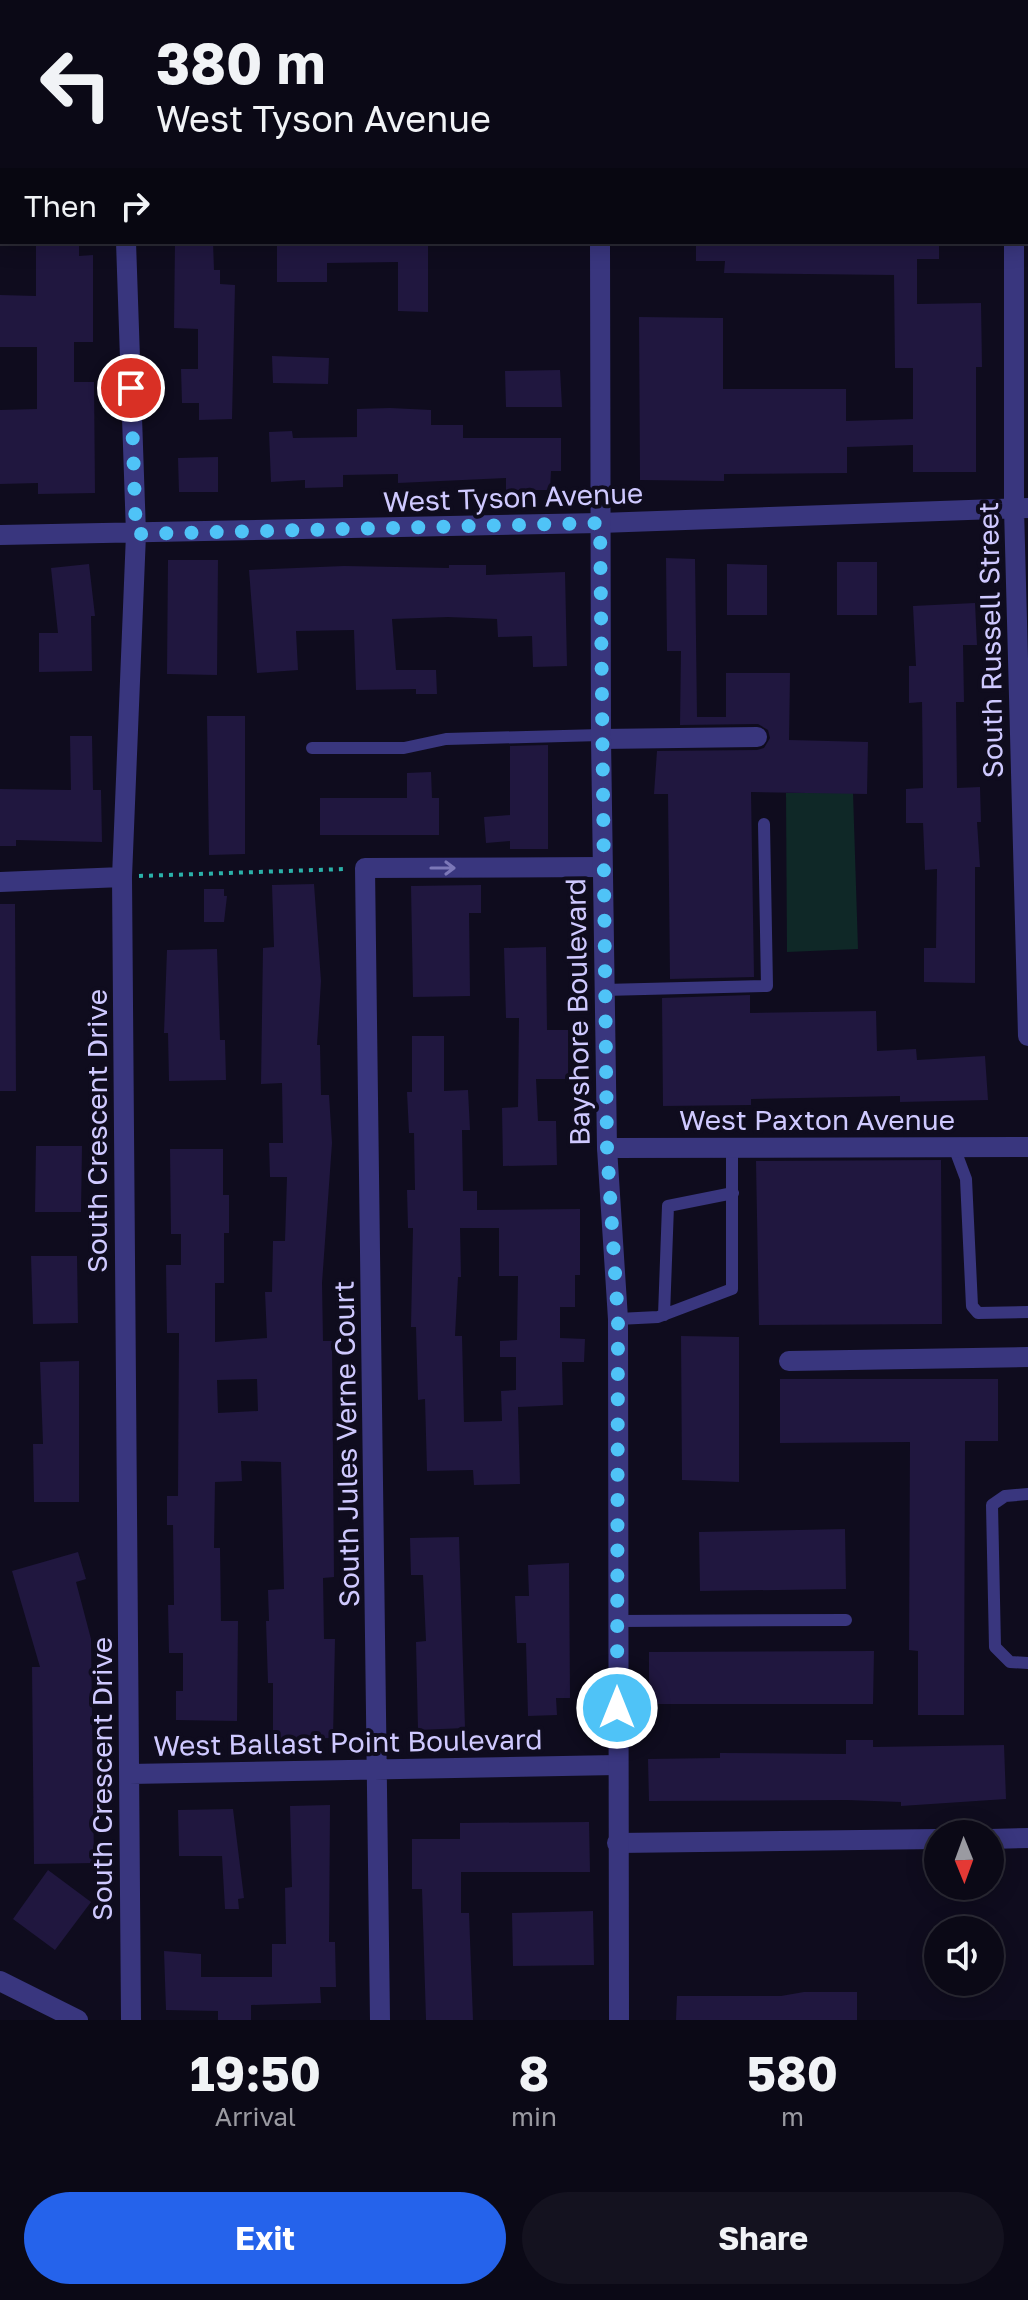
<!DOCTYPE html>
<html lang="en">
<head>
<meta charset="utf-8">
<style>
  :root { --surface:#0b0916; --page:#14121f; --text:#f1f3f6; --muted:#9a9aa1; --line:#2b2a35; --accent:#2563eb }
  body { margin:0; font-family:"Golos Text",sans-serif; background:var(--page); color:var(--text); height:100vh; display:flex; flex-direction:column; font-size:30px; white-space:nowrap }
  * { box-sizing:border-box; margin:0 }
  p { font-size:26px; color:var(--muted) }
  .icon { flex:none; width:44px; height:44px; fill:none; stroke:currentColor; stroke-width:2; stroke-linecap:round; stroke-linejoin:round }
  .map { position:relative; height:2020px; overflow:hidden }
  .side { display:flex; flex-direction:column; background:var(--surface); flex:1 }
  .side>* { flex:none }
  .top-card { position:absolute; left:0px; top:0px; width:1028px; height:244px; box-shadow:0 4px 20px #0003,0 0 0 2px var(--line); background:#0b0916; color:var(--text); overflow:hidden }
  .needle { width:52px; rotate:179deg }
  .fabs { position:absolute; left:924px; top:1820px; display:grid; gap:16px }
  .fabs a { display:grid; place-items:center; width:80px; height:80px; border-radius:50%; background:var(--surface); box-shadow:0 4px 20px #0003,0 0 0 2px var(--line); font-size:40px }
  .pin { position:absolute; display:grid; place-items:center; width:68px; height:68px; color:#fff; margin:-34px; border:4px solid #fff; border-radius:50%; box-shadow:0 2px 8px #0007 }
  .me { position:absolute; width:88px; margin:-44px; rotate:0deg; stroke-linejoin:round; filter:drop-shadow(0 0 6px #0008) }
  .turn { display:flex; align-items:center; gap:28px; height:168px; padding:0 24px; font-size:36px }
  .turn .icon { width:104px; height:104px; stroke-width:2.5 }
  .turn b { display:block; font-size:56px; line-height:68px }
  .then { display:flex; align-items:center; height:76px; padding:0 24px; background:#0003; gap:16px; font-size:30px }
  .eta { display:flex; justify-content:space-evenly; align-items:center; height:136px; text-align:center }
  .eta b { font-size:48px; font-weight:700; line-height:56px }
  .action { display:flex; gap:16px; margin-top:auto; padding:16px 24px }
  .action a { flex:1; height:92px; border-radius:48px; background:var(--accent); color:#fff; font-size:32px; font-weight:700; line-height:92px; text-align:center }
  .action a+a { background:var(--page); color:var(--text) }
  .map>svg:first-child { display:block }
</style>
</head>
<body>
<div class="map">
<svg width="1028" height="2020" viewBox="0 0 1028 2020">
  <rect width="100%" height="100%" fill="#0f0c1e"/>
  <path fill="#0f2827" d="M 786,793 L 853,793 L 858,949 L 787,952 Z"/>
  <path fill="#20173f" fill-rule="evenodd" d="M 36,242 L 79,242 L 79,256 L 93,255 L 93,342 L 74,342 L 74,382 L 94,382 L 95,493 L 38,494 L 38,483 L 0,484 L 0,410 L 37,409 L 37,347 L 0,347 L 0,295 L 36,296 Z
    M 175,242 L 213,242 L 214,270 L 220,270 L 220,284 L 235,285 L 232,419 L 199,420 L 199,403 L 182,403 L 181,369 L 198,369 L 198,329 L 174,328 Z
    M 277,242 L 428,242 L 428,312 L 398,311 L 398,262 L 327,263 L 327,282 L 277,282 Z
    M 696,242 L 939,242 L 939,259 L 917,259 L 917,304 L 981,303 L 982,367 L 976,367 L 976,472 L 913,472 L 913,445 L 847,447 L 847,473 L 724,474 L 724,481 L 640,480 L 639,317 L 723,318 L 723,389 L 846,389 L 846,421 L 913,419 L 913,368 L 895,368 L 894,275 L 724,273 L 725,261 L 696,261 Z
    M 272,356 L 329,358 L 328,384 L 273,383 Z
    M 560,370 L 562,407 L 506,407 L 505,371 Z
    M 390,408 L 431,410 L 431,425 L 463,425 L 463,438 L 561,438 L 561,471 L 551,471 L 550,490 L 506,490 L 506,478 L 398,483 L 398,474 L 343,475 L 343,487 L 305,488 L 305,480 L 271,482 L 269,432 L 292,431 L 293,438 L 357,437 L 357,409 Z
    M 218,457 L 218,492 L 179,492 L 178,458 Z
    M 666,558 L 695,559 L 697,717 L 726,717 L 726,673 L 790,673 L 789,740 L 868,742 L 867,794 L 751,792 L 754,977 L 670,979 L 668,794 L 654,794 L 657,751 L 757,750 L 764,748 L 770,738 L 768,730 L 758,724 L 680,725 L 681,651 L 667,651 Z
    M 168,560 L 218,560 L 217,675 L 167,674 Z
    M 837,562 L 877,562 L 877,615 L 837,615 Z
    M 89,564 L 95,616 L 91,616 L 92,671 L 39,672 L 39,633 L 58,633 L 51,568 Z
    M 727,564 L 767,565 L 767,615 L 727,615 Z
    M 449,565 L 486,565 L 486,575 L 565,572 L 567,666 L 533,667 L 532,636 L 498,637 L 497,619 L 448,617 L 392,619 L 396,670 L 436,670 L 437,694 L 416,694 L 416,689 L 356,690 L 354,630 L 296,631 L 298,670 L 257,673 L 249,570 L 344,566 L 449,568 Z
    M 975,603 L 977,645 L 963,645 L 964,702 L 956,702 L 957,788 L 980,787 L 981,822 L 977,822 L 980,867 L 975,867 L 975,983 L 924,982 L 924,948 L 936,948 L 937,869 L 925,870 L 923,823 L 906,823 L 906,789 L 923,788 L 922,702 L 909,703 L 909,666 L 916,666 L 913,606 Z
    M 207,716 L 245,716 L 245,854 L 209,855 Z
    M 70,736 L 92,736 L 93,790 L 101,790 L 102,842 L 16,840 L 16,846 L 0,846 L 0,789 L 71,790 Z
    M 548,745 L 548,849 L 510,849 L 510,841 L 486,843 L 484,817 L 510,815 L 510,746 Z
    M 431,772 L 432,798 L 439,798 L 439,835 L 320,835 L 320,798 L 407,798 L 407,773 Z
    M 314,884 L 321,981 L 317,1045 L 320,1045 L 321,1095 L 329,1095 L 332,1143 L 322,1283 L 323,1341 L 332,1341 L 334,1577 L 323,1578 L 324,1639 L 335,1639 L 333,1738 L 273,1739 L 273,1683 L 268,1683 L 266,1621 L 269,1621 L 268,1590 L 284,1589 L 281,1462 L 241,1461 L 242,1481 L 215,1482 L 214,1548 L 220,1548 L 221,1621 L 238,1621 L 237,1721 L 176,1720 L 176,1691 L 183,1691 L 183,1653 L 169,1653 L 168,1605 L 174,1605 L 173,1525 L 167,1525 L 167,1496 L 178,1496 L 179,1333 L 167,1333 L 166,1265 L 181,1265 L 181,1234 L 171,1234 L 170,1149 L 223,1149 L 223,1195 L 229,1195 L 229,1233 L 224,1233 L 224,1283 L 215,1283 L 215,1342 L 267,1338 L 265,1292 L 272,1292 L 273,1241 L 285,1241 L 287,1177 L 270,1177 L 269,1143 L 283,1143 L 282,1083 L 261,1084 L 263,948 L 274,947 L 272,885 ZM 257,1379 L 258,1411 L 218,1413 L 217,1380 Z
    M 481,885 L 481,913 L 469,913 L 470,996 L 413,997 L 411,886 Z
    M 204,889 L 224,889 L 224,896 L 227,896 L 224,922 L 204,922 Z
    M 0,904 L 15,904 L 16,1091 L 0,1091 Z
    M 546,947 L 547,1030 L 568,1030 L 568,1079 L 536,1079 L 538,1121 L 556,1121 L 557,1165 L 503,1166 L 502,1108 L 518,1107 L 519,1018 L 506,1018 L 504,948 Z
    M 217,949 L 220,1040 L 225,1040 L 226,1080 L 169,1081 L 168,1033 L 164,1033 L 167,950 Z
    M 750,995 L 750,1013 L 876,1011 L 877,1051 L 916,1049 L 917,1060 L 985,1056 L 988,1100 L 900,1102 L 900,1096 L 751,1099 L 751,1105 L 663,1106 L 662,998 Z
    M 412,1036 L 444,1036 L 444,1091 L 468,1090 L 470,1130 L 462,1130 L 463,1191 L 477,1191 L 477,1210 L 580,1209 L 580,1275 L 575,1275 L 575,1307 L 560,1307 L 560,1338 L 585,1339 L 584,1362 L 562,1362 L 563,1405 L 518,1407 L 520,1484 L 474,1485 L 473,1470 L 427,1471 L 425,1399 L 418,1400 L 416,1327 L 411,1327 L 413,1228 L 408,1228 L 407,1190 L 415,1190 L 414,1133 L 409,1133 L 407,1092 L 412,1092 ZM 460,1228 L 499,1228 L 499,1276 L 518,1276 L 517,1340 L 500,1341 L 500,1357 L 516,1357 L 516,1390 L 501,1391 L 502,1421 L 464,1422 L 462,1336 L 455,1336 L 458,1277 L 461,1277 Z
    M 36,1146 L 82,1146 L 81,1212 L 35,1212 Z
    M 941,1160 L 942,1324 L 759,1325 L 756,1161 Z
    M 31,1256 L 77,1256 L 78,1323 L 33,1324 Z
    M 681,1336 L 739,1337 L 739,1482 L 682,1480 Z
    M 79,1361 L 79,1502 L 34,1502 L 33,1444 L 43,1444 L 40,1362 Z
    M 780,1379 L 998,1379 L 998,1441 L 965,1441 L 964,1715 L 918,1715 L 918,1651 L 909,1650 L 910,1442 L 780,1443 Z
    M 845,1529 L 846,1589 L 700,1591 L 699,1532 Z
    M 459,1537 L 465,1728 L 418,1730 L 416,1642 L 426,1641 L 423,1575 L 411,1575 L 410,1538 Z
    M 78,1552 L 86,1579 L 76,1582 L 91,1639 L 94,1863 L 34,1864 L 32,1667 L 40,1667 L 12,1571 Z
    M 569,1563 L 570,1698 L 556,1698 L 557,1715 L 528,1716 L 526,1643 L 517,1643 L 515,1596 L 529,1596 L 528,1565 Z
    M 874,1651 L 873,1704 L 649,1704 L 649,1652 Z
    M 846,1740 L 873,1740 L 873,1747 L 1004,1745 L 1006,1799 L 901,1806 L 901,1802 L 847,1800 L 649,1801 L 648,1759 L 720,1758 L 720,1753 L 846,1754 Z
    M 330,1805 L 329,1942 L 335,1942 L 336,1987 L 320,1987 L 321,2003 L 251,2005 L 251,2020 L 218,2020 L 218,2011 L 166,2010 L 164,1951 L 201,1954 L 201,1977 L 272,1977 L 272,1944 L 286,1944 L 285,1888 L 292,1887 L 290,1806 Z
    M 233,1809 L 244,1898 L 238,1899 L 239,1909 L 225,1909 L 222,1856 L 179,1856 L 178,1810 Z
    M 589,1822 L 590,1872 L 461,1872 L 461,1913 L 469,1913 L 473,2020 L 426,2020 L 422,1889 L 412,1889 L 412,1839 L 460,1839 L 460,1823 Z
    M 48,1870 L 91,1902 L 55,1950 L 13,1919 Z
    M 593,1911 L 594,1965 L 513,1966 L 512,1913 Z
    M 804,1992 L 857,1992 L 857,2020 L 676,2020 L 677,1996 L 781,1996 Z"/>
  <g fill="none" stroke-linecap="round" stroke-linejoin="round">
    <path stroke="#2bb1a9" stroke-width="4" stroke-dasharray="4 6" stroke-linecap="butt" d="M 139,876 L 346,869"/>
    <path stroke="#39367e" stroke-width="12" d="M 312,748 L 404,748 L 446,739 L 601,735
      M 604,990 L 767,986 L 764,824
      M 954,1147 L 966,1179 L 972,1306 L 978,1313 L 1028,1312
      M 664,1315 L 668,1206 L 733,1193
      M 618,1319 L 658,1317 L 732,1289 L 732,1147
      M 1028,1494 L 1005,1496 L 992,1505 L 995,1647 L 1010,1662 L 1028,1663
      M 617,1621 L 846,1620"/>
    <path stroke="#39367e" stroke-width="20" d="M 181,2 L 183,0
      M 380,2 L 384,0
      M 1014,2 L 1014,0
      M 1026,25 L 1028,24
      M 0,218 L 2,217
      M 1026,234 L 1028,233
      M 126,242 L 136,534 L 122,877 L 131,2020
      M 1014,242 L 1014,508 L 1028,1036
      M 0,535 L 600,523 L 1028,508
      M 601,739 L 757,737
      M 0,882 L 122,877
      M 607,1148 L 1028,1147
      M 789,1361 L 1028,1357
      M 129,1774 L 617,1765
      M 990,1839 L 1028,1838
      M 617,1843 L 938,1839
      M 0,1981 L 78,2020
      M 380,2020 L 365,868 L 602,867"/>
    <path stroke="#39367e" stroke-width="20" d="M 594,0 L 594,2
      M 600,242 L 601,739 L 607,1148 L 618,1319 L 619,2020"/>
  </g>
  <defs><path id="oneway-shaft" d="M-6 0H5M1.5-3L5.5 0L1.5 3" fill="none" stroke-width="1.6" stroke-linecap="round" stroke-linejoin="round" transform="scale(2)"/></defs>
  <use stroke="#7c78b8" href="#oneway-shaft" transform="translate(443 868)"/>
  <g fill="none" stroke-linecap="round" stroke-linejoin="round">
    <path stroke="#4fc3f7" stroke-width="14" stroke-dasharray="0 25.2" d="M 131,388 L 136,534 L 600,523 L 607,1148 L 618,1319 L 617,1708"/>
  </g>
  <g text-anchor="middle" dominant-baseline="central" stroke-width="8" stroke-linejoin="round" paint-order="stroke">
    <g font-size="28" fill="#cfc9ff" stroke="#0f0c1e">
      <text transform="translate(513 497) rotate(-2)">West Tyson Avenue</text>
      <text transform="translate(990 640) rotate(-91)">South Russell Street</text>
      <text transform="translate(577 1012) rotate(-91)">Bayshore Boulevard</text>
      <text x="817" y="1119">West Paxton Avenue</text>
      <text transform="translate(96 1131) rotate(-90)">South Crescent Drive</text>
      <text transform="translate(346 1444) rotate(-91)">South Jules Verne Court</text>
      <text transform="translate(348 1742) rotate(-1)">West Ballast Point Boulevard</text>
      <text transform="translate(101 1779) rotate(-90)">South Crescent Drive</text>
    </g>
  </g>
</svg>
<div class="fabs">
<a><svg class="needle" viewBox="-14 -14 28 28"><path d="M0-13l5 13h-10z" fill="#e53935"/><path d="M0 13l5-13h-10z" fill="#9a9aa1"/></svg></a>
<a><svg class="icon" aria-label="sound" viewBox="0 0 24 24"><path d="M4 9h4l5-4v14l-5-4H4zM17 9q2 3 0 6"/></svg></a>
</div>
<div class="pin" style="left:131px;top:388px;background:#d93025"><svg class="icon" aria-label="arrive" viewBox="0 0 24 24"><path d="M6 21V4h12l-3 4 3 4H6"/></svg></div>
<svg class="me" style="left:617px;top:1708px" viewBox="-20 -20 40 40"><circle r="17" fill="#4fc3f7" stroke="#fff" stroke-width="3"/><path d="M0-11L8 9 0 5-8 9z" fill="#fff"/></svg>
<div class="top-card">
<div class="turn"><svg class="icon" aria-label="left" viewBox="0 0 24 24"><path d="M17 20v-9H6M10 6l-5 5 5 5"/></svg><div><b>380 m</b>West Tyson Avenue</div></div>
<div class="then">Then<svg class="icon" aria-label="right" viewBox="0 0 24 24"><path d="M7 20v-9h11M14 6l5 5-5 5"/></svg></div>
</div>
</div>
<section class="side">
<div class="eta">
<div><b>19:50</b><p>Arrival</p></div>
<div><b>8</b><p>min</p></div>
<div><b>580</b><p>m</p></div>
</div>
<div class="action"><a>Exit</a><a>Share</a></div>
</section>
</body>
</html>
